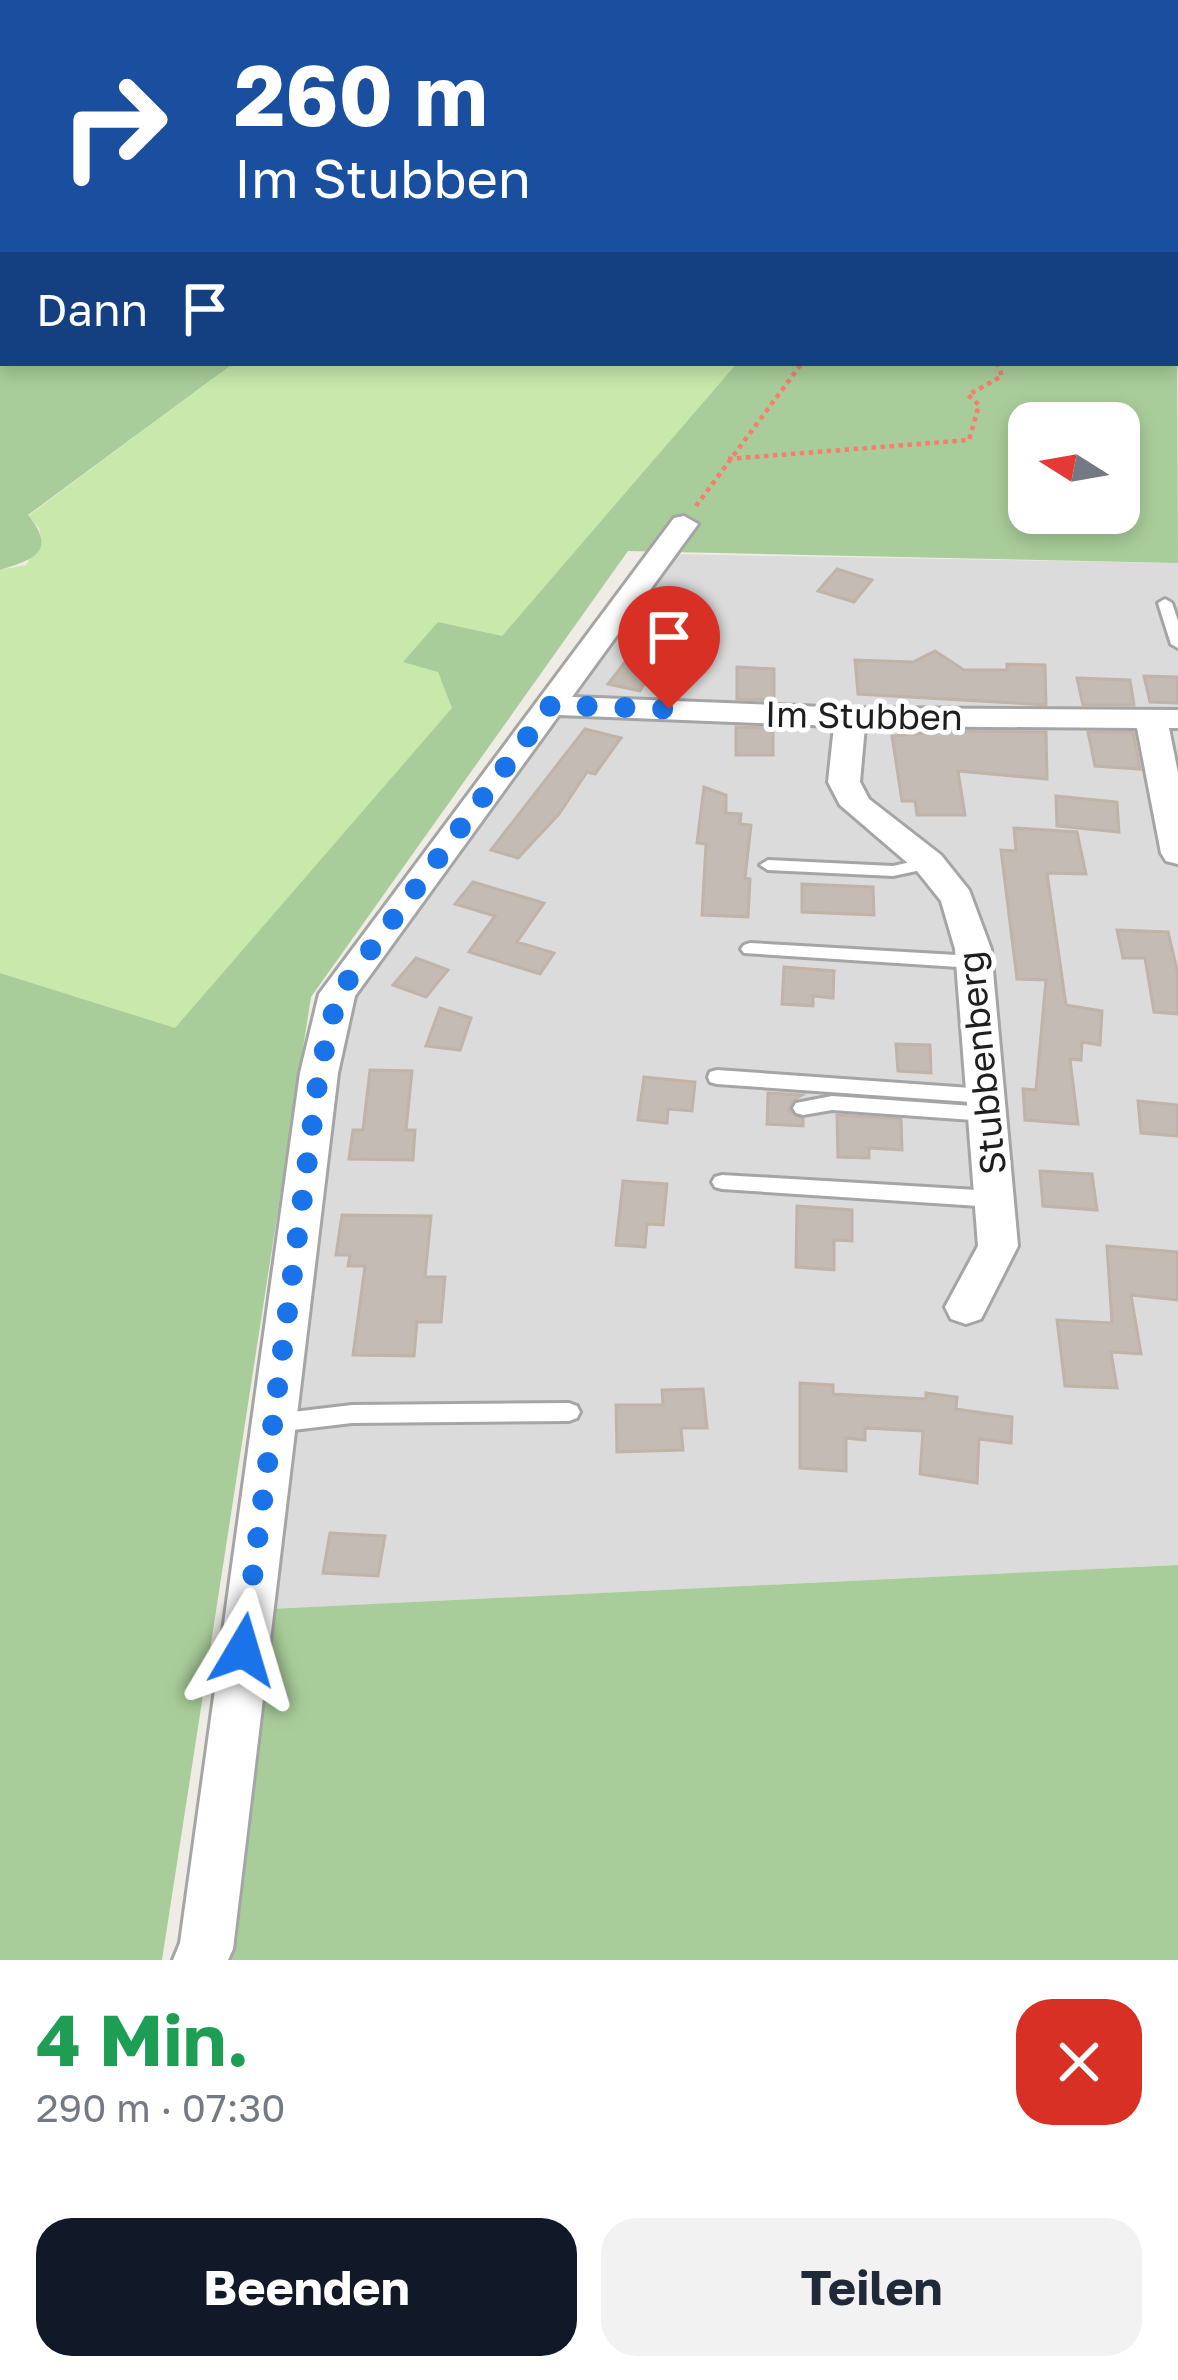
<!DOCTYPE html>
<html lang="de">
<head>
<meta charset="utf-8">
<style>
  :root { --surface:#fff; --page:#f2f2f3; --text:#1f2937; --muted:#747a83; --accent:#111827 }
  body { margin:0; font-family:"Golos Text",sans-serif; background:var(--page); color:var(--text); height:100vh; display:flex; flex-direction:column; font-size:45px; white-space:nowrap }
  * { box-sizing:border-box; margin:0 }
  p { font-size:39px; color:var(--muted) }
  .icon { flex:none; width:66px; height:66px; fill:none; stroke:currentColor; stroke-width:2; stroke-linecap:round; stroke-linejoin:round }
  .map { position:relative; height:1960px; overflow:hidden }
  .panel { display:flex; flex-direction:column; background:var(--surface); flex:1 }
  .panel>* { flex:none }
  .banner { position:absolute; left:0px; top:0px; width:1179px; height:366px; box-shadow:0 6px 18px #0003; background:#1a4fa0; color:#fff; overflow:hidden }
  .needle { width:78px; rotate:281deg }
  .fabs { position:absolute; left:1008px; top:402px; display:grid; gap:24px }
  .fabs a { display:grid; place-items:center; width:132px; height:132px; border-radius:24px; background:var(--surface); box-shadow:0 6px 18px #0003; font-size:60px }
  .pin { position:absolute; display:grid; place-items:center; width:102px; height:102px; color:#fff; margin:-123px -51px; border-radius:50% 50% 50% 0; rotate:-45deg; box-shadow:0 0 12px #0007 }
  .pin .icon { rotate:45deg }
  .me { position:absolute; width:132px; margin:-66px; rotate:7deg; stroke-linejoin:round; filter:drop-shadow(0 0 9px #0008) }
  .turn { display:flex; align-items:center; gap:42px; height:252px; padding:0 36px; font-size:54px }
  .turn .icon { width:156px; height:156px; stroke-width:2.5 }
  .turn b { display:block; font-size:84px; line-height:102px }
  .then { display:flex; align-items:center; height:114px; padding:0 36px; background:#0003; gap:24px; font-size:45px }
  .round { display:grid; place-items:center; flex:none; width:126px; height:126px; border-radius:36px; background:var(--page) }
  .overview { display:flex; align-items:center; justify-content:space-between; height:204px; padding:0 36px }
  h1 { font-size:72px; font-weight:700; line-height:90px; color:#1e9e55 }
  .button { display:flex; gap:24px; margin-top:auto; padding:24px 36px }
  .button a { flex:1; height:138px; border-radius:36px; background:var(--accent); color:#fff; font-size:48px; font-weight:700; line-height:138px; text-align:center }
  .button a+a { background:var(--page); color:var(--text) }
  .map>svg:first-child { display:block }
</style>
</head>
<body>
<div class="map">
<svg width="1178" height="1960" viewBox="0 0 1178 1960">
  <rect width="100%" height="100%" fill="#efece5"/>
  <path fill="#dcdbdb" d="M 663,554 L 1178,563 L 1178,1565 L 248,1610 L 331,1070 L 352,996 Z"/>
  <path fill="#c8e8ac" d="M 234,363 L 737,363 L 502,636 L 438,672 L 453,708 L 175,1029 L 0,973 L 0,570 L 26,565 L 41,540 L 39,528 L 28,516 Z"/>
  <path fill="#a9cd9a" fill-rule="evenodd" d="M 67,0 L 914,0 L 915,3 L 70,3 Z
    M 1176,106 L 1178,563 L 628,551 L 311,997 L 162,1960 L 0,1960 L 0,973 L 175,1028 L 452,708 L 438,672 L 403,662 L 438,622 L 502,636 L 737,363 L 1176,363 ZM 1029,423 L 1119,423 L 1119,513 L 1029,513 Z
    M 0,297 L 3,363 L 234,363 L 28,515 C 59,553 31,560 0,570 Z
    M 1178,1565 L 1178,1960 L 200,1960 L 248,1610 Z"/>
  <path fill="#c3bbb4" stroke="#c0b3a7" stroke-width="3" d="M 837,569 L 872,580 L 854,602 L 818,591 Z
    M 656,622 L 681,628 L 666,648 L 666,681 L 646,680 L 640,691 L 608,684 Z
    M 935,651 L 964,670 L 1007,670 L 1007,664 L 1045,665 L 1046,705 L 858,694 L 855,660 L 913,662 Z
    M 737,667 L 774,669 L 774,700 L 737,699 Z
    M 1144,676 L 1178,677 L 1178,703 L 1150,702 Z
    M 1077,678 L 1130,680 L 1134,705 L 1083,705 Z
    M 736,727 L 773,728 L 773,755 L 736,755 Z
    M 585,729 L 621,738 L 595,774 L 587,772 L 559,814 L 518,858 L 491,850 Z
    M 947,731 L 1046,732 L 1047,779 L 958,771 L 965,815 L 917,815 L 915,801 L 902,801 L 892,736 Z
    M 1088,732 L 1133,732 L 1140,769 L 1095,766 Z
    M 704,787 L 726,795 L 726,813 L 741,814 L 740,824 L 751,825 L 745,878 L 750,879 L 748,917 L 702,915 L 706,844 L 697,843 Z
    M 1056,796 L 1117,802 L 1119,832 L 1057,826 Z
    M 1014,828 L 1077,832 L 1086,874 L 1047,873 L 1066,1005 L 1102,1011 L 1100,1045 L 1082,1042 L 1081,1060 L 1070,1059 L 1078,1124 L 1025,1120 L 1023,1089 L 1036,1090 L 1046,980 L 1017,979 L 1001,850 L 1016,851 Z
    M 473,882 L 544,903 L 517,942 L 554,953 L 540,974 L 469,952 L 495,916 L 455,904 Z
    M 802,884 L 873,887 L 874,915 L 802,912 Z
    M 1117,930 L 1168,932 L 1178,974 L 1178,1014 L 1154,1012 L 1145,958 L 1123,958 Z
    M 416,958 L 448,970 L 426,997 L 393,985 Z
    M 784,967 L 834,971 L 833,998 L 813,996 L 813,1006 L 782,1004 Z
    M 440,1008 L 471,1018 L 460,1050 L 426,1046 Z
    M 896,1044 L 930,1045 L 931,1073 L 898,1071 Z
    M 370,1070 L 412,1071 L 406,1130 L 415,1130 L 413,1160 L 349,1159 L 353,1130 L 363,1130 Z
    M 644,1077 L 695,1082 L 692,1111 L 668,1109 L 667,1123 L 638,1120 Z
    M 768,1093 L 802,1095 L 792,1101 L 789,1110 L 803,1119 L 803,1126 L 767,1124 Z
    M 1138,1101 L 1178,1105 L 1178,1136 L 1141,1133 Z
    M 837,1115 L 901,1119 L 902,1150 L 869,1148 L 869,1158 L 838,1157 Z
    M 1040,1171 L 1092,1174 L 1097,1210 L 1043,1206 Z
    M 623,1181 L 667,1184 L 663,1225 L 647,1224 L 645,1247 L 616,1245 Z
    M 797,1206 L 852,1210 L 852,1241 L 834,1240 L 834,1270 L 796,1267 Z
    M 342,1215 L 431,1216 L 425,1277 L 445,1277 L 441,1322 L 417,1322 L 414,1356 L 353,1355 L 365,1266 L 348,1266 L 350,1255 L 336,1255 Z
    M 1107,1246 L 1178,1252 L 1178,1300 L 1131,1295 L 1141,1354 L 1111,1352 L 1117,1388 L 1065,1386 L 1057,1320 L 1112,1323 Z
    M 800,1383 L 833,1385 L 833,1394 L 926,1399 L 926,1393 L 957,1397 L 956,1409 L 1012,1417 L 1011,1443 L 979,1439 L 977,1483 L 920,1474 L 923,1431 L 865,1428 L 865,1440 L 846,1438 L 846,1471 L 800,1468 Z
    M 703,1389 L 707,1428 L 681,1428 L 683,1450 L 617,1452 L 616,1405 L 663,1405 L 662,1390 Z
    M 330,1533 L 385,1536 L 378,1576 L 323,1573 Z"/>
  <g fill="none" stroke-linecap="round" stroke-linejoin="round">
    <defs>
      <path id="service" d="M 1165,599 L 1172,603 L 1178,621 L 1178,648 L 1171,644 L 1158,603 Z
        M 929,858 L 937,863 L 935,867 L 893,876 L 768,870 L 760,865 L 768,860 L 893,866 Z
        M 750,943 L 974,956 L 983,962 L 974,968 L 744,953 L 741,949 L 744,945 Z
        M 717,1070 L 985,1089 L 992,1091 L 995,1096 L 992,1101 L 985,1103 L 717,1084 L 710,1082 L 708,1077 L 710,1072 Z
        M 832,1096 L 987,1107 L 994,1109 L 997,1114 L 994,1119 L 987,1121 L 832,1110 L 803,1115 L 796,1113 L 793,1108 L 796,1103 Z
        M 722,1175 L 994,1191 L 1001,1194 L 1004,1199 L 1001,1204 L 994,1207 L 722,1189 L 715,1187 L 712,1182 L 715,1177 Z
        M 569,1403 L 577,1406 L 580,1412 L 577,1418 L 569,1421 L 352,1423 L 276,1432 L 268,1430 L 265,1423 L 268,1416 L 276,1414 L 352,1405 Z"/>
      <path id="minor" d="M 684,516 L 698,524 L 572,697 L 850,708 L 1178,710 L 1178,728 L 1169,728 L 1178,773 L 1178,864 L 1166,861 L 1161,853 L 1137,728 L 865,726 L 860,782 L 869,799 L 941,855 L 969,890 L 991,949 L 1018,1246 L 981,1319 L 966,1324 L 951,1319 L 945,1307 L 978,1246 L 955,949 L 941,901 L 917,871 L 840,805 L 828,782 L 834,726 L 559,715 L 355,996 L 338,1073 L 233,1949 L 228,1960 L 173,1960 L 180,1943 L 300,1073 L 319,994 L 674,518 Z"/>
    </defs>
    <use href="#service" stroke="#a5a5a5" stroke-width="6"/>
    <use href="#minor" stroke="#a5a5a5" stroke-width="6"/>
    <path stroke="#f67e6f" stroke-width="4.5" stroke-dasharray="4.5 4.5" stroke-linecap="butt" d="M 728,459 L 969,440 L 979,405 L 968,395 L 1002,376 L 997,363
      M 696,506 L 802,363"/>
    <use href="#service" fill="#fff" fill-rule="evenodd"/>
    <use href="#minor" fill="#fff" fill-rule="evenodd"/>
  </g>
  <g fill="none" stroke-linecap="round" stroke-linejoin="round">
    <path stroke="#1a73e8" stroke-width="21" stroke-dasharray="0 37.8" d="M 243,1650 L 319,1073 L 338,994 L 551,705 L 669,709"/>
  </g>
  <g text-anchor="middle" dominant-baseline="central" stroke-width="10" stroke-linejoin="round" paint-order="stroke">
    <g font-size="36" fill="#1e1e1e" stroke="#fff">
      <text transform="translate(864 715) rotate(1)">Im Stubben</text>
      <text transform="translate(981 1063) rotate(-96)">Stubbenberg</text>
    </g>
  </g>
</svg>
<div class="fabs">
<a><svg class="needle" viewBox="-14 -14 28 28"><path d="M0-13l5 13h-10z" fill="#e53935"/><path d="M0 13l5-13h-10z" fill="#747a83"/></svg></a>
</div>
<div class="pin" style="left:669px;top:709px;background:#d93025"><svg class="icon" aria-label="arrive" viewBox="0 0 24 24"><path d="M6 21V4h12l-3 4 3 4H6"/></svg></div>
<svg class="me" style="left:243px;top:1650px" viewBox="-20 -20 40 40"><path d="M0-17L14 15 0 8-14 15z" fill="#1a73e8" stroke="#fff" stroke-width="4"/></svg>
<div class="banner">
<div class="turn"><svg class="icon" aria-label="right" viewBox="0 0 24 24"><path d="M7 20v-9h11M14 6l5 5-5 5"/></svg><div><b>260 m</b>Im Stubben</div></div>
<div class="then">Dann<svg class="icon" aria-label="arrive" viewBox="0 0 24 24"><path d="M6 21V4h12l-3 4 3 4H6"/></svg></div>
</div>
</div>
<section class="panel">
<div class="overview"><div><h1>4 Min.</h1><p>290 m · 07:30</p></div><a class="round" style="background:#d93025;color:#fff"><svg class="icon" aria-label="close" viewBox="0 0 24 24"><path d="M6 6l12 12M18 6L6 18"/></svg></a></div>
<div class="button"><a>Beenden</a><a>Teilen</a></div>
</section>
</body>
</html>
